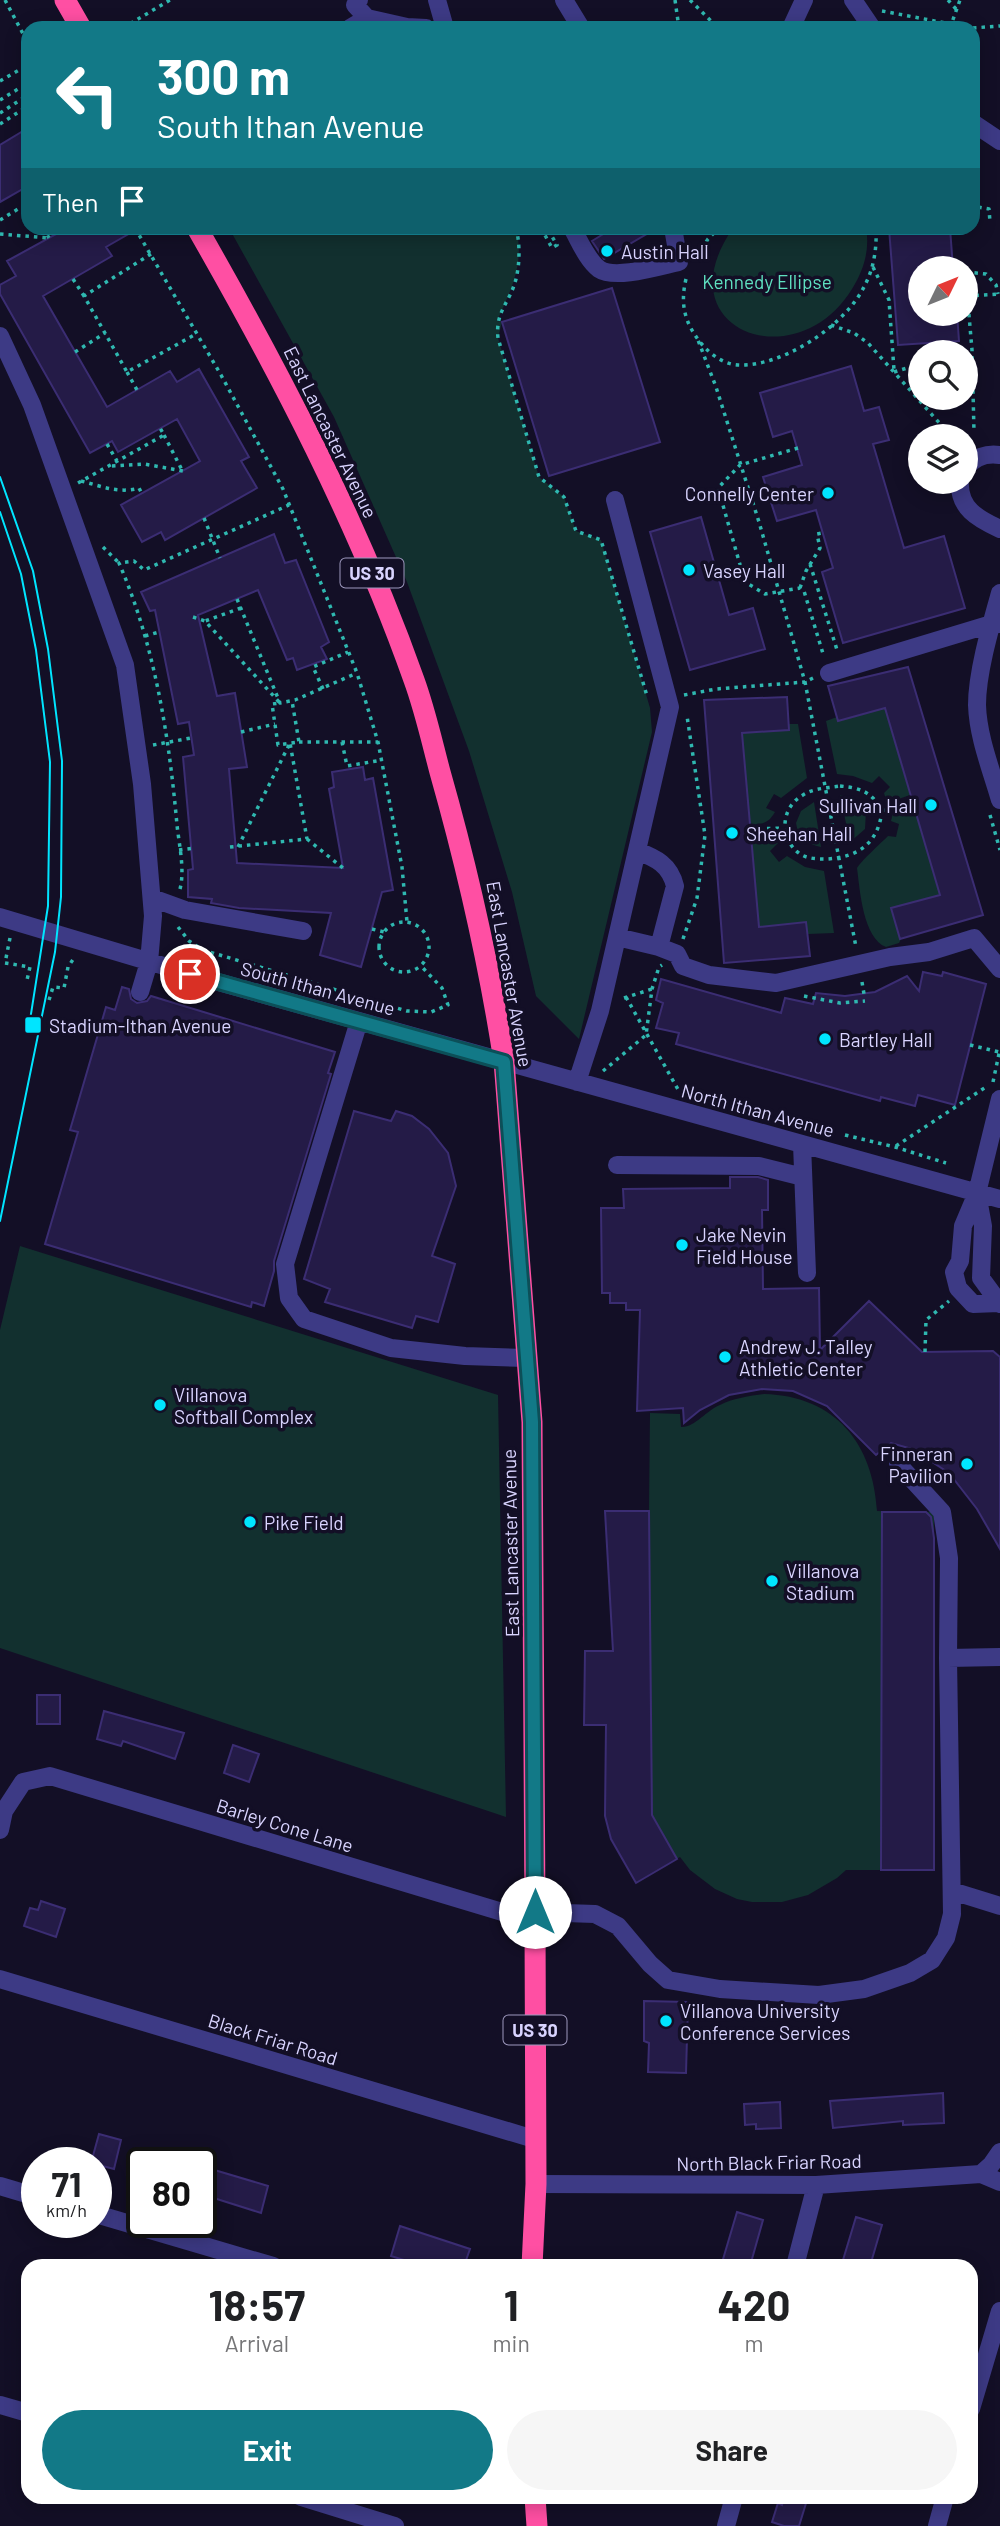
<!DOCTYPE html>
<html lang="en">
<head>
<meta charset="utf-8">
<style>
  :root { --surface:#fff; --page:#f6f6f6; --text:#202124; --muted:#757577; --accent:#127987 }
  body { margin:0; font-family:Barlow,sans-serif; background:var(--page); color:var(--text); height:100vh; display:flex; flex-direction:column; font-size:26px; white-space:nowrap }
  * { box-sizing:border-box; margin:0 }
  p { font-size:23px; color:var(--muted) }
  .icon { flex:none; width:38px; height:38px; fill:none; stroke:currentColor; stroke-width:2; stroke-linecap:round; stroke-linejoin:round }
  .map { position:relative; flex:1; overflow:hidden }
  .side { position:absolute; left:21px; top:2259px; width:957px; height:245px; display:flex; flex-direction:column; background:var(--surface); border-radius:21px; box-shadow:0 4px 18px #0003 }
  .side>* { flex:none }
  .banner { position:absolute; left:21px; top:21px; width:959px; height:214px; border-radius:21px; box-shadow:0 4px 18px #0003; background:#127987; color:#fff; overflow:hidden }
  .needle { width:46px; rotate:47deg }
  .tools { position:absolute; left:908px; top:256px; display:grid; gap:14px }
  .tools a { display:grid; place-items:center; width:70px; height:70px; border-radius:50%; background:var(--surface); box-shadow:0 4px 18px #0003; font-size:35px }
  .speed { position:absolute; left:21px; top:2147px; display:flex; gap:14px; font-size:35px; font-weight:700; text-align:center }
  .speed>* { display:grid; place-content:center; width:91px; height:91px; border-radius:50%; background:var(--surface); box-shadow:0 4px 18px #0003; line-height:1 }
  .speed small { font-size:18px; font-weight:400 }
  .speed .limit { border:4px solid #111; border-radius:10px; background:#fff; color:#111 }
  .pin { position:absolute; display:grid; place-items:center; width:60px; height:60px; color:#fff; margin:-30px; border:4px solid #fff; border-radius:50%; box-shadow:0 2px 7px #0007 }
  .me { position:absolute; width:77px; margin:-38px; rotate:0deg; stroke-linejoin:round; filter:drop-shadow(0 0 5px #0008) }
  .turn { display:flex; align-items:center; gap:24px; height:147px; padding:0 21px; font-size:32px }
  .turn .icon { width:91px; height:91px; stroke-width:2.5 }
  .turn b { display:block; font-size:49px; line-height:60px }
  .then { display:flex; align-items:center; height:66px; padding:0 21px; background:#0003; gap:14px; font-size:26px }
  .eta { display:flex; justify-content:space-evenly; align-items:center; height:119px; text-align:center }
  .eta b { font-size:42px; font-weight:700; line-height:49px }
  .action { display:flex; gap:14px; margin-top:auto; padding:14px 21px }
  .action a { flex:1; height:80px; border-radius:42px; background:var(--accent); color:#fff; font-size:28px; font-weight:700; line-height:80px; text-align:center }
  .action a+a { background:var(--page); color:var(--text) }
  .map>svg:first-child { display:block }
</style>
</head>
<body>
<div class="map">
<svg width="1000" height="2526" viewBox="0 0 1000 2526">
  <rect width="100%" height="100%" fill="#130f26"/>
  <path fill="#12302f" d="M 229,228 L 516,228 C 525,263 511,290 497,321 L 502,322 L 498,338 L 539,477 L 564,497 L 576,531 L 601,540 L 650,708 L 652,732 L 579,1039 L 536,996 L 512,892 L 469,751 L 407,582 L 334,417 Z
    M 733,228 L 866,228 C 870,249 864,270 852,289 C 796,380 662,330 733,228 Z
    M 885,708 L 910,795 L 887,803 L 884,793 L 890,787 L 879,776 L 872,783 L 853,776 L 837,774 L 826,721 L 837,717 L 839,721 Z
    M 789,724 L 798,724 L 807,778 L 781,798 L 774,794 L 766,808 L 775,812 C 768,824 762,824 750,825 L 742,733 L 789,730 Z
    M 840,795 L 856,800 L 866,811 L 865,829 L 850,842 Z
    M 814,802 L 821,847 C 807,844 798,837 796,823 L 801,811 Z
    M 914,808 L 940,895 L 892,908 L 901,939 L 899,943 L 886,947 C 863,938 860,891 857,868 C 860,862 881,843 888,836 L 896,837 L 899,824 L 891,821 L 893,813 Z
    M 769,835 L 777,839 L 778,843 L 770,851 L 779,862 L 787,856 L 805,867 L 824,871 L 834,933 L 808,934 L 806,922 L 759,927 L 751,836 Z
    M 20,1246 L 498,1395 L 506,1817 L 0,1648 L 0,1330 Z
    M 764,1394 C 836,1396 873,1444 877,1511 L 934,1512 L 934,1870 L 846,1870 L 837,1878 L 808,1895 L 782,1902 L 752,1902 L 737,1899 L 715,1889 L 690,1870 L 680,1857 L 636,1883 L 611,1839 L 605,1816 L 606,1725 L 584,1725 L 585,1651 L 613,1651 L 605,1511 L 649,1511 L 650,1413 L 680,1414 L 681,1427 C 694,1428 707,1410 720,1405 C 734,1398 749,1396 764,1394 Z"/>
  <path fill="#241b47" stroke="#3b2d73" stroke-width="2" d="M 28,128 L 28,186 L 0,202 L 0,145 Z
    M 67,228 L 139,228 L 106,247 L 112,256 L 43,296 L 107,407 L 170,371 L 177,382 L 199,369 L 249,457 L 241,461 L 257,488 L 165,540 L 161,532 L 142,542 L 121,505 L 200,461 L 177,419 L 118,452 L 112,441 L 90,453 L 0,294 L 0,285 L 16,276 L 7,261 Z
    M 602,228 L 657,228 L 604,259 L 592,241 L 605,233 Z
    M 889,228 L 950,228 L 953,268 L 920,268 L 920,313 L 957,313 L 959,341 L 898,345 Z
    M 612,288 L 660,442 L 549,476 L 502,322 Z
    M 851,366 L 864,411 L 879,407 L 889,440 L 873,444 L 904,548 L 944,536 L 965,608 L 843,643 L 822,572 L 833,568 L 816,510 L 777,521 L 763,477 L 802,465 L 792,431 L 773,437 L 760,393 Z
    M 701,517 L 729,615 L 753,608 L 765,649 L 690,670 L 650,532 Z
    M 274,534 L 285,563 L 296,560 L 329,642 L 321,647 L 327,659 L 297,670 L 293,658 L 287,660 L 258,590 L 198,615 L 217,696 L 235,693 L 247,767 L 229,769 L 237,863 L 343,868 L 329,789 L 334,787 L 332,772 L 363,767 L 365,780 L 373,778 L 393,890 L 382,892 L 361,967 L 320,955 L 331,913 L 239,908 L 211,903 L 212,899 L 188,897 L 188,870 L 193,869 L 183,757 L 194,755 L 189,722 L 178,724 L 155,610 L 150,611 L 141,592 Z
    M 908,667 L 983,915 L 900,939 L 891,908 L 940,895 L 885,708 L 838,721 L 828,686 Z
    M 787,697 L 789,730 L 742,733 L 759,927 L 806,922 L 810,956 L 724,963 L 704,700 Z
    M 923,972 L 942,976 L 943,972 L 986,984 L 955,1105 L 918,1095 L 915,1106 L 881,1097 L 880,1101 L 676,1044 L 679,1033 L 656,1028 L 663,1003 L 656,1000 L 661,979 L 781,1013 L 785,998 L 813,1004 L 816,993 L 845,996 L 875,992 L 907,976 L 919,991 Z
    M 122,987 L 129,989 L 131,999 L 137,1003 L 147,1001 L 151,996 L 335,1052 L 328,1073 L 331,1074 L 274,1261 L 274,1271 L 264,1306 L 252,1302 L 251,1307 L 45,1244 L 78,1132 L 70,1130 L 106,1007 L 115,1010 Z
    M 354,1111 L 391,1121 L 396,1111 L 412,1116 L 429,1129 L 448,1153 L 456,1186 L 432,1256 L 455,1264 L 438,1322 L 416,1316 L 412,1328 L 325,1302 L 330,1289 L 304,1279 Z
    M 730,1177 L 758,1177 L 768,1180 L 768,1210 L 762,1210 L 763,1289 L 819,1288 L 820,1350 L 869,1301 L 922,1352 L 993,1351 L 1000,1357 L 1000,1549 L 977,1509 L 949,1473 L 912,1449 L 891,1443 L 876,1455 L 827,1406 L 793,1391 L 762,1389 L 729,1395 L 700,1410 L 684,1423 L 683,1408 L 637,1411 L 640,1310 L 626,1310 L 626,1303 L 610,1303 L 610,1293 L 602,1293 L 601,1208 L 624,1208 L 623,1189 L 730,1188 Z
    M 605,1511 L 649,1511 L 652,1815 L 677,1859 L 636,1883 L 611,1839 L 605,1816 L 606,1725 L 584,1725 L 585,1651 L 613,1651 Z
    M 882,1512 L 926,1512 L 931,1517 L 934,1538 L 934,1870 L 881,1870 Z
    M 37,1695 L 60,1695 L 60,1724 L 37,1724 Z
    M 104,1711 L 184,1733 L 175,1759 L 123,1741 L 121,1746 L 97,1739 Z
    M 233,1745 L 259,1754 L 249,1782 L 224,1773 Z
    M 41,1901 L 65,1909 L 56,1937 L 24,1926 L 30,1908 L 38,1910 Z
    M 644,2001 L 688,2002 L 686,2073 L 648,2072 L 649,2043 L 644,2041 Z
    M 943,2093 L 944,2123 L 903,2125 L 903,2121 L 833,2128 L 830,2101 Z
    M 780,2102 L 781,2128 L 756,2129 L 756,2124 L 745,2125 L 744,2104 Z
    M 99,2134 L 121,2140 L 114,2169 L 91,2163 Z
    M 201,2166 L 268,2186 L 261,2213 L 201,2194 Z
    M 737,2212 L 763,2220 L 750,2266 L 721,2266 Z
    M 856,2217 L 882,2225 L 870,2266 L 843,2260 Z
    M 400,2226 L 470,2249 L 464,2266 L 423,2266 L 391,2256 Z
    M 784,2497 L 807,2500 L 799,2526 L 784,2526 L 772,2522 L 778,2503 L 782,2505 Z"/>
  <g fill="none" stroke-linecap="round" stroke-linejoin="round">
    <path stroke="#2fb8b0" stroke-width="3.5" stroke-dasharray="3.5 5" stroke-linecap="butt" d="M 5,0 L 28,43
      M 675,0 L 679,28
      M 690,0 L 718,28
      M 948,0 L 956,9
      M 882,11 L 972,28
      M 123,28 L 170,0
      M 950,28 L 960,0
      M 973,28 L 1000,26
      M 0,81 L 28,65
      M 0,100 L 28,83
      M 0,113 L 28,95
      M 0,124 L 28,106
      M 973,191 L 978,207 L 989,209 L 990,222
      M 0,220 L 28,203
      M 43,228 L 49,238
      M 135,228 L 221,375 L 283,489 L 357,673 L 378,742 L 402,867 L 407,922
      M 516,228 C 520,243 520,263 516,279 C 510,303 495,311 498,338 L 539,477 L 564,497 L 576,531 L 601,540 L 647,696
      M 541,228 L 552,248 L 557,245 L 547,228
      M 0,234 L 49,238
      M 151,254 L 84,296 L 127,372 L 196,334
      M 697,256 L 708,239 L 719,228
      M 873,267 L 889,300 L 894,370
      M 966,272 L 986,274 L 996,285 L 998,294
      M 73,279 L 84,296
      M 686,279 C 681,300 683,317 695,335 C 704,349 720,364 738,365 C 780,367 838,330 860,294 C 873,273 877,252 876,228
      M 966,280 L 972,350 L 974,432
      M 967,296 L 1000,294
      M 831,325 L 854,333 L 868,343 L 951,436
      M 75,352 L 105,333
      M 127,372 L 137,390
      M 894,372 L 920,364
      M 164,435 L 182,470
      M 107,444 L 117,461
      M 798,448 L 740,465 L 718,488 L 745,582 L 765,594 L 800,588 L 804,591 L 824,657
      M 112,466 L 144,464 L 183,471
      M 81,481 C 101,486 119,494 139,488 L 142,494
      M 78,483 L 164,435 L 160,428
      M 204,518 L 220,558
      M 103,547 L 119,563
      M 810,564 L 838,653
      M 800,588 L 806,571 L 820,548 L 817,534 L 822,533
      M 237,599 L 280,703 L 295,700 L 357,673
      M 241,608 L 205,621 L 280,703 L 272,704 L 278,745 L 299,742 L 292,701
      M 193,617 L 205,621
      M 145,636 L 159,632
      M 813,678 L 805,682 L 856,947
      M 323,689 L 313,667 L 348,652
      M 684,695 L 716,689 L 805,682 L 759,522 L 716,387 L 698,340
      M 241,732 L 275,724
      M 299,742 L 378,742
      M 342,742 L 347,766 L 382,760
      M 153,745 L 191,738
      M 840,786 C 861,788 872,792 882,811 C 878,843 859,857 827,859 C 818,859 808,859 800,854 C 779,839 780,808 803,795 C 814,788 828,788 840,786 Z
      M 882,811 L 912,801
      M 990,815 L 1000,850
      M 750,829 L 784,828
      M 307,839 L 343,868
      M 230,847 L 307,839 L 290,743
      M 238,847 L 289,745
      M 179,850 L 195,848
      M 180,889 C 185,870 179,844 177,825 C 169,736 155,646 119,563 L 134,561 L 144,570 L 289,505
      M379 947a25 25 0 1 1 50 0a25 25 0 1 1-50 0Z
      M 178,927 L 189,941 L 203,950 L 407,1011 L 431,1012 L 448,1005 L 442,988 L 421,966
      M 372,929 L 384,932
      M 10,938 L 5,963 L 30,967 L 27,980
      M 683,939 L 697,898 L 705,835 L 687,716
      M 862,982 L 864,994
      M 804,996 L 840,1003 L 865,1001
      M 626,997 L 680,1093
      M 624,998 L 652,989
      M 49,1000 L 53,987 L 64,988 L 68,967 L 74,958
      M 970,1045 L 999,1052
      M 603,1071 L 646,1035 L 652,989 L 659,967 L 662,965
      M 993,1082 L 1000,1049
      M 845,1135 L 895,1147 L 946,1163
      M 896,1146 L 986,1087
      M 925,1352 L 926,1320 L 949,1301"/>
    <path stroke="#3d3a85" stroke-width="18" d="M 359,0 L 355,5 L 367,18 L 407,27 L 426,28
      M 437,0 L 445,28
      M 564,0 L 581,28
      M 853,0 L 872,28
      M 350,28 L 367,18
      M 791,28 L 804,0
      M 973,123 L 1000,141
      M 572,228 C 579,240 587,260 599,269 C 615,280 660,266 679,262 L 673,228
      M 0,336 L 32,405 L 125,665 L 142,784 L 153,916 L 149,962 L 140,992
      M 966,468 C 974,457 987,453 1000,455
      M 960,481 C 958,508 978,519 1000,529
      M 1000,593 C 991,625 977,672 977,705 C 978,737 991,769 1000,800
      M 829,673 L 991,624 L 1000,624
      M 637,851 C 656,858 670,865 675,886 L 659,947
      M 152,898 L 185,910 L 303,931
      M 0,917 L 211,980 L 1000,1199
      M 617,937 L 659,947 L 677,954 L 683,966 L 709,975 L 776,983 L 890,957 L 929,952 L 974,938 L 1000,969
      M 359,1021 L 285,1264 L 289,1298 L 304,1319 L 391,1348 L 465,1356 L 527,1358
      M 577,1082 L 600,1011 L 670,707 L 615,500
      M 802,1144 L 807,1273
      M 617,1165 L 759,1166 L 803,1177
      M 977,1193 L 983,1226 L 981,1278 L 1000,1304
      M 999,1303 L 973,1304 L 958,1288 L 954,1272 L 960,1261 L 963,1226 L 977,1193 L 1000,1099
      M 898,1464 L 942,1512 L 949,1558 L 948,1658
      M 0,1830 L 4,1811 L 23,1782 L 50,1776 L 535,1922
      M 952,1891 L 1000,1906
      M 535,1912 L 595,1914 L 618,1926 L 650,1964 L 668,1980 L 720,1989 L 819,1995 L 864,1989 L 910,1973 L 932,1960 L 946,1938 L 952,1914 L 948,1658 L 1000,1657
      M 0,1979 L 534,2139
      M 981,2174 L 991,2165 L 1000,2152
      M 536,2184 L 816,2185 L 981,2174 L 1000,2182
      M 0,2186 L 37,2197
      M 96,2214 L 273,2266
      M 795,2266 L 816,2185
      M 0,2405 L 28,2413
      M 971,2409 L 1000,2311
      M 301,2497 L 395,2526
      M 726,2526 L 734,2497
      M 937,2526 L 945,2497"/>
    <path stroke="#ff4fa3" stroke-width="21" d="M 65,0 L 81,28
      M 197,228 C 280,373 358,522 414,680 C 425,710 432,742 440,772 C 467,867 489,964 504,1061 L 532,1422 L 535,1912
      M 532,2266 L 536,2184 L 535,1922
      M 535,2497 L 537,2526"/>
    <path stroke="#00e5ff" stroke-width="2" d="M 0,477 L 33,571 L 48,649 L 62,761 L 61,897 L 55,952 L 0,1221
      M 0,512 L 21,574 L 36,650 L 50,762 L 48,906 L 28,1033"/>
  </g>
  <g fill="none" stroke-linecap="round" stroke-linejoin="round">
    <defs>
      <path id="route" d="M 190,974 L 504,1062 L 532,1422 L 535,1912"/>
    </defs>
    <use href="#route" stroke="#0c4f58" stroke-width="18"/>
    <use href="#route" stroke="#127987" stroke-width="12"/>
  </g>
  <g fill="#00e5ff" stroke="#130f26" stroke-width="2.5">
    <circle cx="607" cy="251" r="7"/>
    <circle cx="828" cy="493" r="7"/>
    <circle cx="689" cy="570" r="7"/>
    <circle cx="931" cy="805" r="7"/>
    <circle cx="732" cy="833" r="7"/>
    <rect x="24" y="1016" width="18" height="18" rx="3.5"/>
    <circle cx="825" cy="1039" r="7"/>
    <circle cx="682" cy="1245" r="7"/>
    <circle cx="725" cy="1357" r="7"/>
    <circle cx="160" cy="1405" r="7"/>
    <circle cx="967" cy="1464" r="7"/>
    <circle cx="250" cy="1522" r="7"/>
    <circle cx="772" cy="1581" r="7"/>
    <circle cx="666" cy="2021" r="7"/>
  </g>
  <g text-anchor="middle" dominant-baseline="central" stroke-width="7" stroke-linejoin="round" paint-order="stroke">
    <g fill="#130f26" stroke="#9e99be" stroke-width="2">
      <rect x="340.5" y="558.5" width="63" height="29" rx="5"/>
      <rect x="503.5" y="2015.5" width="63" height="29" rx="5"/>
    </g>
    <g font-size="18" font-weight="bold" fill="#d9d4ff">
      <text x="372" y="573">US 30</text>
      <text x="535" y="2030">US 30</text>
    </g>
    <g font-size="19" fill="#d9d4ff" stroke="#130f26" text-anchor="start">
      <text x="621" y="251">Austin Hall</text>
      <text x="814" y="493" text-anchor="end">Connelly Center</text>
      <text x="703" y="570">Vasey Hall</text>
      <text x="917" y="805" text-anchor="end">Sullivan Hall</text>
      <text x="746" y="833">Sheehan Hall</text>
      <text x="49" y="1025">Stadium-Ithan Avenue</text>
      <text x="839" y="1039">Bartley Hall</text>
      <text x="696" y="1234">Jake Nevin<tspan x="696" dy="22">Field House</tspan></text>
      <text x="739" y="1346">Andrew J. Talley<tspan x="739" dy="22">Athletic Center</tspan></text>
      <text x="174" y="1394">Villanova<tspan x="174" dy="22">Softball Complex</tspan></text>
      <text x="953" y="1453" text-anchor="end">Finneran<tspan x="953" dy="22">Pavilion</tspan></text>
      <text x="264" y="1522">Pike Field</text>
      <text x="786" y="1570">Villanova<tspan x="786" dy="22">Stadium</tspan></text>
      <text x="680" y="2010">Villanova University<tspan x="680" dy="22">Conference Services</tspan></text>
    </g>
    <g font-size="19" fill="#5fe0c0" stroke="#130f26">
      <text x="767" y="281">Kennedy Ellipse</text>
    </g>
    <g font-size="19" fill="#d9d4ff" stroke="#130f26">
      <text transform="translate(331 432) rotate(64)">East Lancaster Avenue</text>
      <text transform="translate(510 974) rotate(80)">East Lancaster Avenue</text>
      <text transform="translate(318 988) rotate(15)">South Ithan Avenue</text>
      <text transform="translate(758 1110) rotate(15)">North Ithan Avenue</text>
      <text transform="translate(510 1543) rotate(-91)">East Lancaster Avenue</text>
      <text transform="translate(285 1825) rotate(17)">Barley Cone Lane</text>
      <text transform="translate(273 2039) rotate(17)">Black Friar Road</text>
      <text transform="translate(769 2162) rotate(-1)">North Black Friar Road</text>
    </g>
  </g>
</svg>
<div class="tools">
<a><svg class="needle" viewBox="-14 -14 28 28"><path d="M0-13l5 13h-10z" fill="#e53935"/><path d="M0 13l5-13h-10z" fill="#757577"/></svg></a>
<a><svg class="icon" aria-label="search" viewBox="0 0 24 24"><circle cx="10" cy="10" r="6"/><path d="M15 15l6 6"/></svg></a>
<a><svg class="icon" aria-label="layers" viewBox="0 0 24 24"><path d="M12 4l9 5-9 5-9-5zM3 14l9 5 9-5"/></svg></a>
</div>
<div class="speed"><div>71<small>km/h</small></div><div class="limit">80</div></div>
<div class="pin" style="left:190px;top:974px;background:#d93025"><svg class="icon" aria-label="arrive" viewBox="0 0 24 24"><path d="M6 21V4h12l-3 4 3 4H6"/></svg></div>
<svg class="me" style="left:535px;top:1912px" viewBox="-20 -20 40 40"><circle r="19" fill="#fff"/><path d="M0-13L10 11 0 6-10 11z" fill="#127987"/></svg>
<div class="banner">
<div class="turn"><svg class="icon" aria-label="left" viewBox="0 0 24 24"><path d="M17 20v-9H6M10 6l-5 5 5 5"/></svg><div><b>300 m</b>South Ithan Avenue</div></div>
<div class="then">Then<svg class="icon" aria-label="arrive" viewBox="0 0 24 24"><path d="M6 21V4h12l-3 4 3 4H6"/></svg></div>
</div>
<section class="side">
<div class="eta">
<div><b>18:57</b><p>Arrival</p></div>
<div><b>1</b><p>min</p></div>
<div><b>420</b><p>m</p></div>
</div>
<div class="action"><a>Exit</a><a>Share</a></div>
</section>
</div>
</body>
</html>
